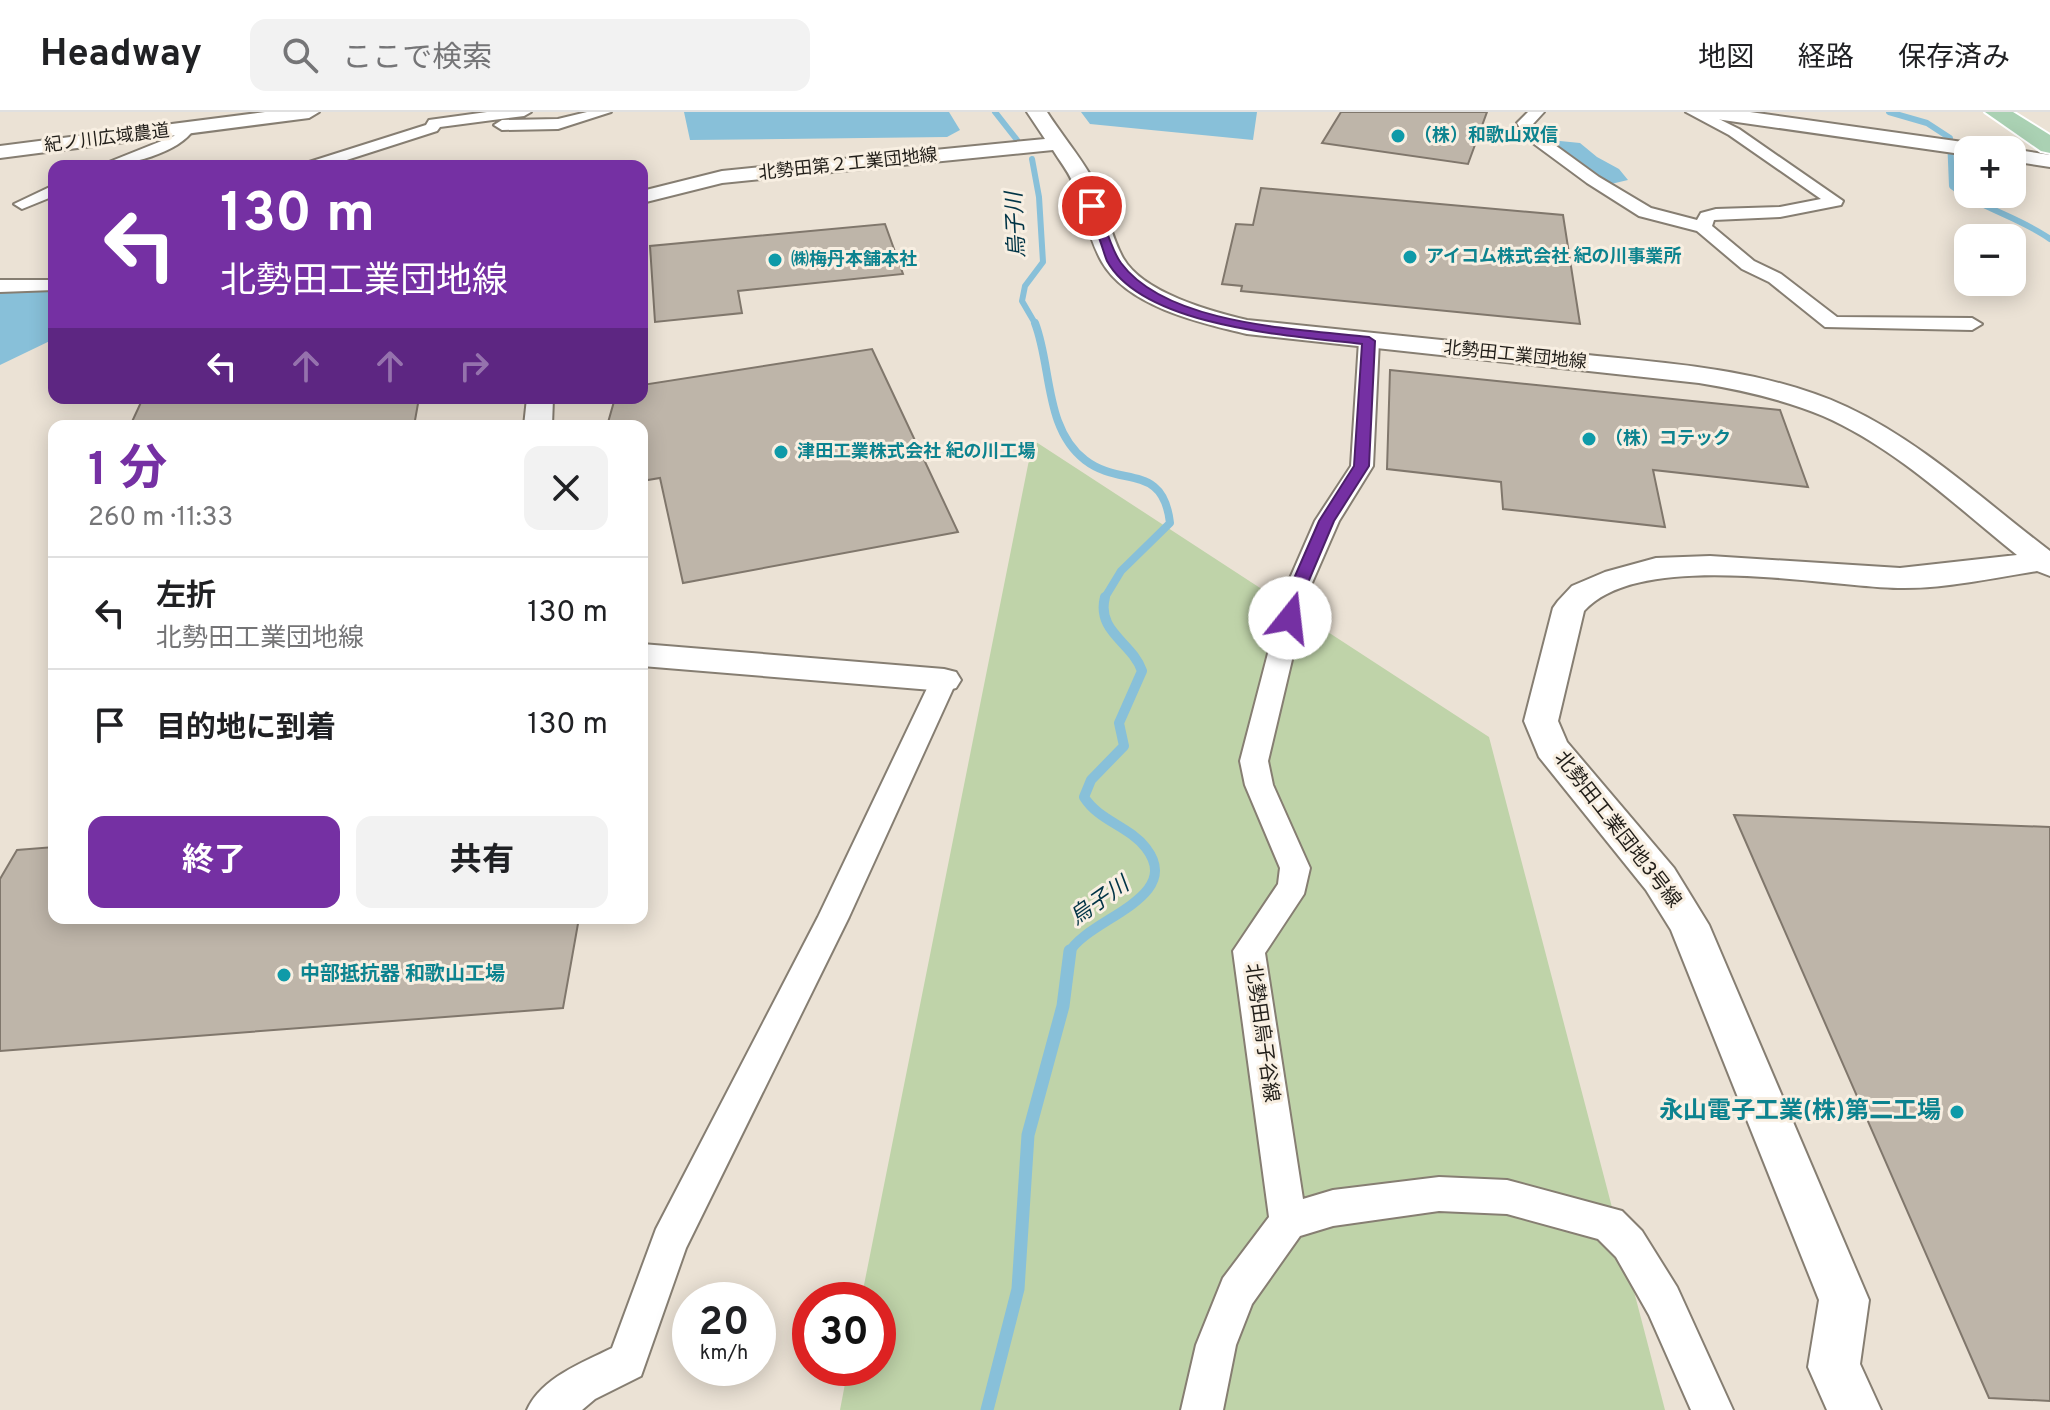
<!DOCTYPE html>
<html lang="ja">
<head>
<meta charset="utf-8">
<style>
  :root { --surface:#fff; --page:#f2f2f2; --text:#202124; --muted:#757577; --line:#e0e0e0; --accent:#7530a3 }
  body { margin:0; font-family:Overpass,"Noto Sans JP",sans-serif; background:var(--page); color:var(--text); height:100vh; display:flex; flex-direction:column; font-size:30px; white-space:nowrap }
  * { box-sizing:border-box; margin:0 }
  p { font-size:26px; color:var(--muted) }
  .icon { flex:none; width:44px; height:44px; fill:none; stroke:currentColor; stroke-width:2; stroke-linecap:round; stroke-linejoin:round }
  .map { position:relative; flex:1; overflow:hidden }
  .side { position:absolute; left:48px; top:308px; width:600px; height:504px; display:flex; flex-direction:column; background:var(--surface); border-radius:16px; box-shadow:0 4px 20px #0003 }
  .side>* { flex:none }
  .hud { position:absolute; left:48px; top:48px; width:600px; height:244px; border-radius:16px; box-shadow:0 4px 20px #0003; background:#7530a3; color:#fff; overflow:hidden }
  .fabs { position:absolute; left:1954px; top:24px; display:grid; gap:16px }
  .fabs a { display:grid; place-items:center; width:72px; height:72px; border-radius:16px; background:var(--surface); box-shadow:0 4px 20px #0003; font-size:40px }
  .speed { position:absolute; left:672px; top:1170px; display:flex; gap:16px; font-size:40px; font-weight:700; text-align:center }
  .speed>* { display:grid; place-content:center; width:104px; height:104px; border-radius:50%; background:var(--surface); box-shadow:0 4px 20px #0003; line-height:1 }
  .speed small { font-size:20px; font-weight:400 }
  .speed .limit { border:12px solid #d22; background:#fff; color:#111 }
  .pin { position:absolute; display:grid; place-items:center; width:68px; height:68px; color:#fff; margin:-34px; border:4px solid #fff; border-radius:50%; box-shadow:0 2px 8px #0007 }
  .me { position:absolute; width:88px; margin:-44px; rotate:16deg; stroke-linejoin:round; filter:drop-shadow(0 0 6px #0008) }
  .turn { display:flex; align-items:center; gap:28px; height:168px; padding:0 40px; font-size:36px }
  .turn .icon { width:104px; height:104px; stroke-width:2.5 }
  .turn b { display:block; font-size:56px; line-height:68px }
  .lanes { display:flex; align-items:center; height:76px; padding:0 40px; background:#0003; justify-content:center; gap:40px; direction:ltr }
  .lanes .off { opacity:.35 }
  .round { display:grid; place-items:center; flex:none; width:84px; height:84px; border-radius:16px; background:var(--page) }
  .overview { display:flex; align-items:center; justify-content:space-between; height:136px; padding:0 40px }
  h1 { font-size:48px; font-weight:700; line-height:60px; color:var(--accent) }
  .button { display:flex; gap:16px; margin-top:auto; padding:16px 40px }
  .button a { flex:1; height:92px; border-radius:16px; background:var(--accent); color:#fff; font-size:32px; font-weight:700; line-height:92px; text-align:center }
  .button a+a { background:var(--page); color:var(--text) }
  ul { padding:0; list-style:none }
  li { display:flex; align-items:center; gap:24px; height:112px; padding:0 40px; border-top:2px solid var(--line) }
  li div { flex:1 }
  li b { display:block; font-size:30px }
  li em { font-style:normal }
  header { display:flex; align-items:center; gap:48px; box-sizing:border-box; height:112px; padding:0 40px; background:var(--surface); border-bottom:2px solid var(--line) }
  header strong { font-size:38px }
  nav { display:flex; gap:44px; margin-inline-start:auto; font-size:28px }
  .search { width:560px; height:72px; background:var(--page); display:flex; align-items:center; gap:20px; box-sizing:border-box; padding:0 28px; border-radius:16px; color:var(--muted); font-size:30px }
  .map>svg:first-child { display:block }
</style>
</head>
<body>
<header>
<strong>Headway</strong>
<div class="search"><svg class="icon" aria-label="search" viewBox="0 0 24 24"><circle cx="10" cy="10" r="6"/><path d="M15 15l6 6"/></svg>ここで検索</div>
<nav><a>地図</a><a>経路</a><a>保存済み</a></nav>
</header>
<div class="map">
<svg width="2050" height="1298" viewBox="0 0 2050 1298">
  <rect width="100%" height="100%" fill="#ebe2d5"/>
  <path fill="#bfd3a9" d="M 1033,328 L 1489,625 L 1665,1298 L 840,1298 L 848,1256 L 878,1256 L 878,1188 L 861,1188 Z"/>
  <path fill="#88c0d9" d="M 684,0 L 949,0 L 960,18 L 947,25 L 690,28 Z
    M 1081,0 L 1257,0 L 1253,28 L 1090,12 Z
    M 1550,28 L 1580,31 L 1597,45 L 1619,57 L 1628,68 L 1611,72 Z
    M 0,179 L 54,180 L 54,227 L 0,253 Z"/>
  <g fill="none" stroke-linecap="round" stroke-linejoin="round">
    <path stroke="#88c0d9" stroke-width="6" d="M 995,0 L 1017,28
      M 1889,0 L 1927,11 L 1950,26 L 1952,74 C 1982,97 2019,105 2050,127
      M 1032,47 L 1039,85 L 1043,150 L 1025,174 L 1022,189 L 1036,213"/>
    <path stroke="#88c0d9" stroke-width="8" d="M 1035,211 C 1052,255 1044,316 1085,348 C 1121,376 1163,350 1170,411 L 1121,459 L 1104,487"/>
    <path stroke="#88c0d9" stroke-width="10" d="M 1069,841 C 1086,807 1185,787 1146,736 C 1129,714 1099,709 1084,685 L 1091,668 L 1124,634 L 1119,611 L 1142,559 C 1132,530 1096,520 1105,485"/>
    <path stroke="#88c0d9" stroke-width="13" d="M 987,1298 L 1018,1177 L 1028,1023 L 1063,894 L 1070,839"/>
  </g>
  <path fill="#beb5a9" stroke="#80776c" stroke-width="2" d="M 1341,0 L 1487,0 L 1468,52 L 1322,31 Z
    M 1261,76 L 1563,103 L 1580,212 L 1241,179 L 1242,174 L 1222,172 L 1236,112 L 1253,113 Z
    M 885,112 L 903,162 L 738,179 L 742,201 L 655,210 L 650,134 Z
    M 872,237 L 958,420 L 683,471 L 660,366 L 642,369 L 642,314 L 607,314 L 615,286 L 642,286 L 642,273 Z
    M 1390,258 L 1780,298 L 1808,375 L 1653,358 L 1665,415 L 1503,397 L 1501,370 L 1387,357 Z
    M 143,286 L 419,286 L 414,314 L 130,314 Z
    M 1734,703 L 2050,715 L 2050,1289 L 1989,1286 Z
    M 54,735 L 54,806 L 579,806 L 563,896 L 0,939 L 0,767 L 17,738 Z"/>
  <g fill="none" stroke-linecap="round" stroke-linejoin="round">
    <defs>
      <path id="minor" d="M 487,0 L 531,0 L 524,4 L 440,15 L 437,19 L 328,54 L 304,54 L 306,51 L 426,13 L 429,8 Z
        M 587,0 L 611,0 L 558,17 L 502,18 L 494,13 L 502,8 L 558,7 Z
        M 1528,0 L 1544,0 L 1533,12 L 1537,20 L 1599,65 L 1651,96 L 1697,108 L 1701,101 L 1716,97 L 1780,95 L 1821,87 L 1729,23 L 1686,0 L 1705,0 L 1739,17 L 1843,89 L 1841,93 L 1780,105 L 1714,108 L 1712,114 L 1754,149 L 1781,162 L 1837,205 L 1972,206 L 1982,212 L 1972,218 L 1825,215 L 1769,170 L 1742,157 L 1697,119 L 1639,104 L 1587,71 L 1526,26 L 1517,11 Z
        M 186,12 L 194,17 C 179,41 127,54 99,54 L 174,24 L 181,14 Z
        M 54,73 L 54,84 L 22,97 L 14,92 Z
        M 0,168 L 54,168 L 54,178 L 0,180 Z
        M 1369,223 L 1379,229 L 1373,354 L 1339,409 L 1308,480 L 1268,649 L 1273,673 L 1310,756 L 1304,782 L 1265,841 L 1303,1087 L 1333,1078 L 1439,1065 L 1507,1068 L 1622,1099 L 1642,1119 L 1677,1175 L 1733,1298 L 1691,1298 L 1649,1203 L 1616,1145 L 1598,1127 L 1507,1102 L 1439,1099 L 1333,1114 L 1300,1124 L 1252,1192 L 1236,1233 L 1223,1298 L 1181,1298 L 1196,1233 L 1223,1166 L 1269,1105 L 1233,839 L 1278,772 L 1280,756 L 1245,673 L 1240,649 L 1284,480 L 1315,409 L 1351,354 L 1359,229 Z
        M 944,559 L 953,562 L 957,568 L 849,805 L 686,1136 L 641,1264 L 595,1287 L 582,1298 L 527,1298 C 541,1266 582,1251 612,1236 L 656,1117 L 818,805 L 931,568 L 935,562 Z"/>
      <path id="tertiary" d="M 265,0 L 319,0 L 309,6 L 0,46 L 0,34 Z
        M 1027,0 L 1047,0 C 1061,22 1079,43 1092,66 C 1106,91 1109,121 1123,146 C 1143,181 1210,199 1247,208 C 1354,219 1461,230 1568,241 C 1661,251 1760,255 1847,295 C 1922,330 1984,389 2050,439 L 2050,464 L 2037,459 C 1992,466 1945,477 1898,476 C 1820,474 1640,437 1584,499 L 1558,609 L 1567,630 L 1674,756 L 1709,813 L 1869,1188 L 1860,1252 L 1881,1298 L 1827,1298 L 1808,1255 L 1819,1188 L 1671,818 L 1646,778 L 1539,645 L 1524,609 L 1553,496 L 1558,489 L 1572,474 L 1605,460 L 1656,446 L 1710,444 L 1900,456 L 2017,443 C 1956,394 1896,336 1823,304 C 1783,287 1741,278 1699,271 L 1247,222 C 1201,211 1128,195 1102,150 C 1088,126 1084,95 1072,69 C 1068,59 1059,48 1053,38 L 722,71 L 642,91 L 642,79 L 722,59 L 1045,27 Z
        M 1699,0 L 1750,0 L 1977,32 L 1987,38 L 1968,38 L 1968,43 L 1709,6 Z
        M 2012,37 L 2050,43 L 2050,55 L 2012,49 L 2012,38 L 2008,38 Z
        M 527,286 L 553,286 L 552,314 L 524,314 Z
        M 642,532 L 944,557 L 956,560 L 961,568 L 956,576 L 944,579 L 642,554 Z"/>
      <path id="primary" d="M 1985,0 L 2013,0 L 2050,23 L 2050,41 L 2041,39 Z"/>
    </defs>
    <use href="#minor" stroke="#867e72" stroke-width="4"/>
    <use href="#tertiary" stroke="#867e72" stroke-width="4"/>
    <use href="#primary" stroke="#fff" stroke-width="4"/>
    <use href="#minor" fill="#fff" fill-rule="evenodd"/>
    <use href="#tertiary" fill="#fff" fill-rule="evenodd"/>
    <use href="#primary" fill="#aad1b3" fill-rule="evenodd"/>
  </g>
  <path fill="#7530a3" stroke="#4c1f6a" stroke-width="2" d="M 1089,92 L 1098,94 C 1105,112 1110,136 1121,151 C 1167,213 1298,217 1369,225 L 1375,229 L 1369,354 L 1334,409 L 1304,480 L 1296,510 L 1290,511 L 1282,506 L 1288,480 L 1319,409 L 1354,354 L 1362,232 C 1295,224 1144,216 1107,149 C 1104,142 1102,133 1099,126 C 1095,115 1088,102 1089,92 Z"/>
  <g fill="#0f9aa8" stroke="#f8efe2" stroke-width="3">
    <circle cx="1398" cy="24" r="8"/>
    <circle cx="1410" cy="145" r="8"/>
    <circle cx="775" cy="148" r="8"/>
    <circle cx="1589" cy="327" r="8"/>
    <circle cx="781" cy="340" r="8"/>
    <circle cx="284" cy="863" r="8"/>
    <circle cx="1957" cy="1000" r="8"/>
  </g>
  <g text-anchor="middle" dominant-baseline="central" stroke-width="6" stroke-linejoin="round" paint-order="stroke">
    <g font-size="18" font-weight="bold" fill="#0d838f" stroke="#f8efe2" text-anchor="start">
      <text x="1414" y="24">（株）和歌山双信</text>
      <text x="1426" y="145">アイコム株式会社 紀の川事業所</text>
      <text x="791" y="148">㈱梅丹本舗本社</text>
      <text x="1605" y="327">（株）コテック</text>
      <text x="797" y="340">津田工業株式会社 紀の川工場</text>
    </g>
    <g font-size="18" fill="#211e19" stroke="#f8efe2">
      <text transform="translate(107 27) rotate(-7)">紀ノ川広域農道</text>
      <text transform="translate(848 53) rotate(-6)">北勢田第２工業団地線</text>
      <text transform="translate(1515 244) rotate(6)">北勢田工業団地線</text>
    </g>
    <g font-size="20" fill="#211e19" stroke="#f8efe2">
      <text transform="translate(1617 718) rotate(52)">北勢田工業団地3号線</text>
      <text transform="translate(1261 921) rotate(82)">北勢田烏子谷線</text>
    </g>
    <g font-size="20" font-weight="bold" fill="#0d838f" stroke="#f8efe2" text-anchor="start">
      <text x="300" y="863">中部抵抗器 和歌山工場</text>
    </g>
    <g font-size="22" font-style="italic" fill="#003446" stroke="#f8efe2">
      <text transform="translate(1017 113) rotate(-93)">烏子川</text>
      <text transform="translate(1100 790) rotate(-35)">烏子川</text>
    </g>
    <g font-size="24" font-weight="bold" fill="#0d838f" stroke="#f8efe2" text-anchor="end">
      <text x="1941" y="1000">永山電子工業(株)第二工場</text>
    </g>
  </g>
</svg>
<div class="fabs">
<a>+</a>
<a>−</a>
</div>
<div class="speed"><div>20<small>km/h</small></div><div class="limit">30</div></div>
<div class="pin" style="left:1092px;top:94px;background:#d93025"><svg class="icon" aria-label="arrive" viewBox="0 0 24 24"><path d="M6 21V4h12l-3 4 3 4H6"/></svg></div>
<svg class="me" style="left:1290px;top:506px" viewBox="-20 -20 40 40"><circle r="19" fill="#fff"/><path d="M0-13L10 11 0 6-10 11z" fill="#7530a3"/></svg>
<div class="hud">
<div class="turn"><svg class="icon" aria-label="left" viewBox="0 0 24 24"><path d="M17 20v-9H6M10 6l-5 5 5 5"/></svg><div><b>130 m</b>北勢田工業団地線</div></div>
<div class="lanes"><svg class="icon" aria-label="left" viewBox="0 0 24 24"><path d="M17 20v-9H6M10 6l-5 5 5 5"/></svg><svg class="icon off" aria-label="ahead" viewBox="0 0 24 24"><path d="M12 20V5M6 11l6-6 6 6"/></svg><svg class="icon off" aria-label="ahead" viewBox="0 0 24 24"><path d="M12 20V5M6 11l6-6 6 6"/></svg><svg class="icon off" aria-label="right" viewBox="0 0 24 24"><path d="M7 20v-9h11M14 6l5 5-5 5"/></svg></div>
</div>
<section class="side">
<div class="overview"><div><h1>1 分</h1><p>260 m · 11:33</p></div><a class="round"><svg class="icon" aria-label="close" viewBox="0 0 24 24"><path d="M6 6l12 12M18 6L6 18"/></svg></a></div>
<ul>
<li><svg class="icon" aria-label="left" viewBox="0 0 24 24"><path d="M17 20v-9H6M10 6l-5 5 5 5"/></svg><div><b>左折</b><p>北勢田工業団地線</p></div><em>130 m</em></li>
<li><svg class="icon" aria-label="arrive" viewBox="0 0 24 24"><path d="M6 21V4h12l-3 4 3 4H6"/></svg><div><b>目的地に到着</b></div><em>130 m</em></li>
</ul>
<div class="button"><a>終了</a><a>共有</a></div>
</section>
</div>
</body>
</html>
